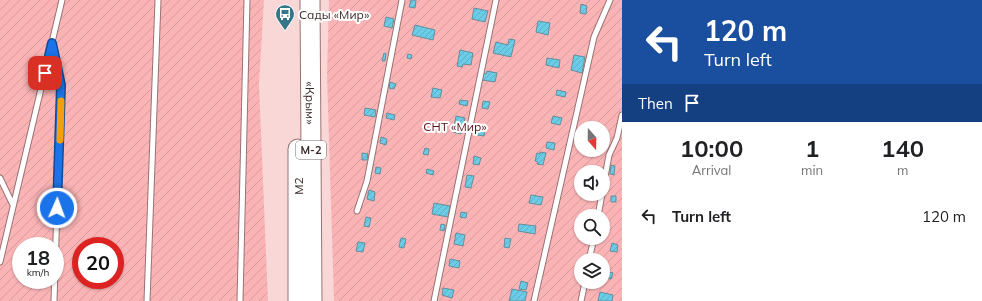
<!DOCTYPE html>
<html lang="en">
<head>
<meta charset="utf-8">
<style>
  :root { --surface:#fff; --page:#f6f6f6; --text:#202124; --muted:#757577 }
  body { margin:0; font-family:Mulish,sans-serif; background:var(--page); color:var(--text); height:100vh; display:flex; flex-direction:column; font-size:15px; white-space:nowrap }
  * { box-sizing:border-box; margin:0 }
  p { font-size:13px; color:var(--muted) }
  .icon { flex:none; width:22px; height:22px; fill:none; stroke:currentColor; stroke-width:2; stroke-linecap:round; stroke-linejoin:round }
  .map { position:relative; flex:1; overflow:hidden }
  .side { display:flex; flex-direction:column; background:var(--surface); width:360px }
  .side>* { flex:none }
  .hud { background:#1a4fa0; color:#fff; overflow:hidden }
  .needle { width:26px; rotate:160deg }
  .fabs { position:absolute; left:574px; top:121px; display:grid; gap:8px }
  .fabs a { display:grid; place-items:center; width:36px; height:36px; border-radius:50%; background:var(--surface); box-shadow:0 1px 3px #0004; font-size:20px }
  .speed { position:absolute; left:12px; top:237px; display:flex; gap:8px; font-size:20px; font-weight:700; text-align:center }
  .speed>* { display:grid; place-content:center; width:52px; height:52px; border-radius:50%; background:var(--surface); box-shadow:0 1px 3px #0004; line-height:1 }
  .speed small { font-size:10px; font-weight:400 }
  .speed .limit { border:6px solid #d22; background:#fff; color:#111 }
  .pin { position:absolute; display:grid; place-items:center; width:34px; height:34px; color:#fff; margin:-17px; border-radius:8px; box-shadow:0 2px 6px #0006 }
  .me { position:absolute; width:44px; margin:-22px; rotate:2deg; stroke-linejoin:round; filter:drop-shadow(0 0 3px #0008) }
  .turn { display:flex; align-items:center; gap:14px; height:84px; padding:0 16px; font-size:18px }
  .turn .icon { width:52px; height:52px; stroke-width:2.5 }
  .turn b { display:block; font-size:28px; line-height:34px }
  .then { display:flex; align-items:center; height:38px; padding:0 16px; background:#0003; gap:8px; font-size:15px }
  .eta { display:flex; justify-content:space-evenly; align-items:center; height:68px; text-align:center }
  .eta b { font-size:24px; font-weight:700; line-height:28px }
  ul { padding:0; list-style:none }
  li { display:flex; align-items:center; gap:12px; height:52px; padding:0 16px }
  li div { flex:1 }
  li b { display:block; font-size:15px }
  li em { font-style:normal }
  main { display:flex; flex:1; min-height:0 }
  .map>svg:first-child { display:block }
</style>
</head>
<body>
<main>
<div class="map">
<svg width="622" height="301" viewBox="0 0 622 301">
  <defs>
    <pattern id="garden-furrows" width="10" height="10" patternUnits="userSpaceOnUse"><rect width="10" height="10" fill="#fbb4b6"/><path d="M-1 1l2-2M0 10L10 0M9 11l2-2" fill="none" stroke="#d89b9d"/></pattern>
    <pattern id="building-hatch" width="6" height="6" patternUnits="userSpaceOnUse"><rect width="6" height="6" fill="#6acce7"/><path d="M-1 1l2-2M0 6l6-6M5 7l2-2" fill="none" stroke="#5dafc6"/></pattern>
  </defs>
  <rect width="100%" height="100%" fill="#fad7d7"/>
  <path fill="url(#garden-furrows)" fill-rule="evenodd" d="M 0,0 L 264,0 L 259,84 L 268,301 L 0,301 ZM 21,246 L 55,246 L 55,280 L 21,280 ZM 81,246 L 115,246 L 115,280 L 81,280 Z
    M 329,0 L 622,0 L 622,301 L 334,301 L 327,75 ZM 581,128 L 603,128 L 603,150 L 581,150 ZM 581,172 L 603,172 L 603,194 L 581,194 ZM 581,216 L 603,216 L 603,238 L 581,238 ZM 581,260 L 603,260 L 603,282 L 581,282 Z"/>
  <path fill="url(#building-hatch)" stroke="#648e9b" d="M 411,0 L 416,0 L 415,8 L 409,7 Z
    M 581,4 L 587,6 L 586,14 L 580,13 Z
    M 474,8 L 488,11 L 485,22 L 472,19 Z
    M 386,17 L 394,19 L 392,28 L 384,26 Z
    M 538,21 L 550,23 L 548,35 L 536,32 Z
    M 415,25 L 435,30 L 433,40 L 412,35 Z
    M 509,39 L 515,40 L 511,57 L 493,53 L 496,42 L 508,45 Z
    M 460,50 L 473,53 L 471,65 L 463,64 L 462,67 L 457,66 Z
    M 384,53 L 386,54 L 385,61 L 382,61 Z
    M 408,54 L 412,55 L 411,59 L 407,58 Z
    M 574,55 L 585,57 L 582,73 L 571,70 Z
    M 547,58 L 560,60 L 559,68 L 546,65 Z
    M 487,71 L 497,73 L 495,82 L 482,80 L 484,73 L 486,74 Z
    M 390,82 L 396,84 L 394,89 L 389,88 Z
    M 433,88 L 442,90 L 440,98 L 431,97 Z
    M 557,90 L 566,92 L 565,97 L 556,95 Z
    M 460,100 L 468,101 L 467,106 L 459,104 Z
    M 483,101 L 490,102 L 488,109 L 482,108 Z
    M 365,108 L 376,110 L 375,117 L 364,115 Z
    M 387,113 L 395,115 L 394,120 L 386,118 Z
    M 456,116 L 465,118 L 461,134 L 453,132 Z
    M 553,116 L 562,118 L 560,125 L 551,123 Z
    M 479,125 L 486,126 L 484,136 L 477,135 Z
    M 381,137 L 387,139 L 386,145 L 380,143 Z
    M 547,142 L 555,143 L 554,150 L 546,148 Z
    M 425,148 L 429,149 L 428,155 L 423,154 Z
    M 540,152 L 546,153 L 543,165 L 537,164 L 538,162 L 535,161 L 537,153 L 540,154 Z
    M 362,153 L 368,154 L 367,160 L 362,160 Z
    M 474,156 L 481,158 L 479,165 L 473,164 Z
    M 611,165 L 615,166 L 614,175 L 610,174 Z
    M 376,167 L 381,168 L 380,174 L 375,173 Z
    M 427,169 L 434,171 L 433,175 L 426,173 Z
    M 467,175 L 474,176 L 471,188 L 465,187 Z
    M 369,190 L 375,192 L 374,201 L 367,199 Z
    M 531,195 L 543,197 L 541,205 L 529,203 Z
    M 611,196 L 616,196 L 616,202 L 611,202 Z
    M 434,203 L 450,206 L 448,217 L 432,214 Z
    M 461,212 L 467,213 L 466,218 L 460,217 Z
    M 366,217 L 371,218 L 369,227 L 364,226 Z
    M 441,224 L 445,225 L 444,231 L 440,230 Z
    M 519,224 L 536,226 L 535,234 L 518,231 Z
    M 456,233 L 465,235 L 463,246 L 454,244 Z
    M 401,238 L 406,239 L 404,248 L 399,247 Z
    M 505,238 L 511,239 L 509,248 L 504,247 Z
    M 358,242 L 365,243 L 363,252 L 356,251 Z
    M 612,243 L 618,245 L 617,252 L 610,251 Z
    M 450,259 L 460,261 L 459,268 L 449,266 Z
    M 606,271 L 613,273 L 611,279 L 605,278 Z
    M 521,281 L 528,283 L 526,290 L 519,289 Z
    M 443,288 L 454,290 L 452,298 L 442,295 Z
    M 512,289 L 527,292 L 525,301 L 509,301 Z
    M 600,292 L 613,295 L 612,301 L 598,301 Z"/>
  <g fill="none" stroke-linecap="round" stroke-linejoin="round">
    <defs>
      <path id="lane" d="M 52,44 L 61,85 L 54,301
        M 0,178 L 13,205
        M 603,188 L 609,155 L 617,138 L 622,115
        M 357,211 L 367,181 L 402,0
        M 598,216 L 602,194
        M 589,260 L 594,238
        M 0,262 L 62,0
        M 147,301 L 158,0
        M 240,301 L 247,0
        M 434,301 L 496,0
        M 534,301 L 594,37 L 610,0
        M 581,301 L 585,282"/>
      <g id="highway">
        <path id="s1" d="M 310,0 L 312,301"/>
        <path d="M 298,301 L 298,149"/>
      </g>
    </defs>
    <use href="#lane" stroke="#997273" stroke-width="7"/>
    <use href="#highway" stroke="#997273" stroke-width="21"/>
    <use href="#lane" stroke="#fff" stroke-width="5"/>
    <use href="#highway" stroke="#fff" stroke-width="19"/>
  </g>
  <g fill="none" stroke-linecap="round" stroke-linejoin="round">
    <defs>
      <path id="route" d="M 45,73 L 52,43 L 61,85 L 57,208"/>
    </defs>
    <use href="#route" stroke="#114b97" stroke-width="10"/>
    <use href="#route" stroke="#1a73e8" stroke-width="7"/>
    <path stroke="#f59e0b" stroke-width="7" d="M 60,140 L 61,101"/>
  </g>
  <defs>
    <symbol id="bus-pin" viewBox="-11 -11 22 30"><path d="M0 17L-7.5 6A9.5 9.5 0 1 1 7.5 6Z" fill="#357789" stroke="#fff"/><path d="M-5-6H5V4H4V6H2V4H-2V6H-4V4H-5ZM-3.5-4V0h7V-4ZM-3.5 1.2v1.5H-2V1.2ZM2 1.2v1.5H3.5V1.2Z" fill="#fff"/></symbol>
  </defs>
  <g fill-rule="evenodd">
    <use href="#bus-pin" x="274" y="3" width="22" height="30"/>
  </g>
  <g text-anchor="middle" dominant-baseline="central" stroke-width="4" stroke-linejoin="round" paint-order="stroke">
    <rect fill="#fff" stroke="#756a6a" stroke-width="1" x="296" y="141" width="30" height="18" rx="3"/>
    <g font-size="11" font-weight="bold" fill="#3a2a2a">
      <text x="311" y="150">М-2</text>
    </g>
    <g font-size="12" fill="#3a2a2a" stroke="#fff" text-anchor="start">
      <text x="299" y="14">Сады «Мир»</text>
    </g>
    <g font-size="12" fill="#3a2a2a" stroke="#fff">
      <text stroke="none"><textPath href="#s1" startOffset="103">«Крым»</textPath></text>
      <text transform="translate(298 186) rotate(-90)">М2</text>
    </g>
    <g font-size="12" fill="#570f1b" stroke="#fff">
      <text x="455" y="126">СНТ «Мир»</text>
    </g>
  </g>
</svg>
<div class="fabs">
<a><svg class="needle" viewBox="-14 -14 28 28"><path d="M0-13l5 13h-10z" fill="#e53935"/><path d="M0 13l5-13h-10z" fill="#757577"/></svg></a>
<a><svg class="icon" aria-label="sound" viewBox="0 0 24 24"><path d="M4 9h4l5-4v14l-5-4H4zM17 9q2 3 0 6"/></svg></a>
<a><svg class="icon" aria-label="search" viewBox="0 0 24 24"><circle cx="10" cy="10" r="6"/><path d="M15 15l6 6"/></svg></a>
<a><svg class="icon" aria-label="layers" viewBox="0 0 24 24"><path d="M12 4l9 5-9 5-9-5zM3 14l9 5 9-5"/></svg></a>
</div>
<div class="speed"><div>18<small>km/h</small></div><div class="limit">20</div></div>
<div class="pin" style="left:45px;top:73px;background:#d93025"><svg class="icon" aria-label="arrive" viewBox="0 0 24 24"><path d="M6 21V4h12l-3 4 3 4H6"/></svg></div>
<svg class="me" style="left:57px;top:208px" viewBox="-20 -20 40 40"><circle r="17" fill="#1a73e8" stroke="#fff" stroke-width="3"/><path d="M0-11L8 9 0 5-8 9z" fill="#fff"/></svg>
</div>
<section class="side">
<div class="hud">
<div class="turn"><svg class="icon" aria-label="left" viewBox="0 0 24 24"><path d="M17 20v-9H6M10 6l-5 5 5 5"/></svg><div><b>120 m</b>Turn left</div></div>
<div class="then">Then<svg class="icon" aria-label="arrive" viewBox="0 0 24 24"><path d="M6 21V4h12l-3 4 3 4H6"/></svg></div>
</div>
<div class="eta">
<div><b>10:00</b><p>Arrival</p></div>
<div><b>1</b><p>min</p></div>
<div><b>140</b><p>m</p></div>
</div>
<ul>
<li><svg class="icon" aria-label="left" viewBox="0 0 24 24"><path d="M17 20v-9H6M10 6l-5 5 5 5"/></svg><div><b>Turn left</b></div><em>120 m</em></li>
</ul>
</section>
</main>
</body>
</html>
